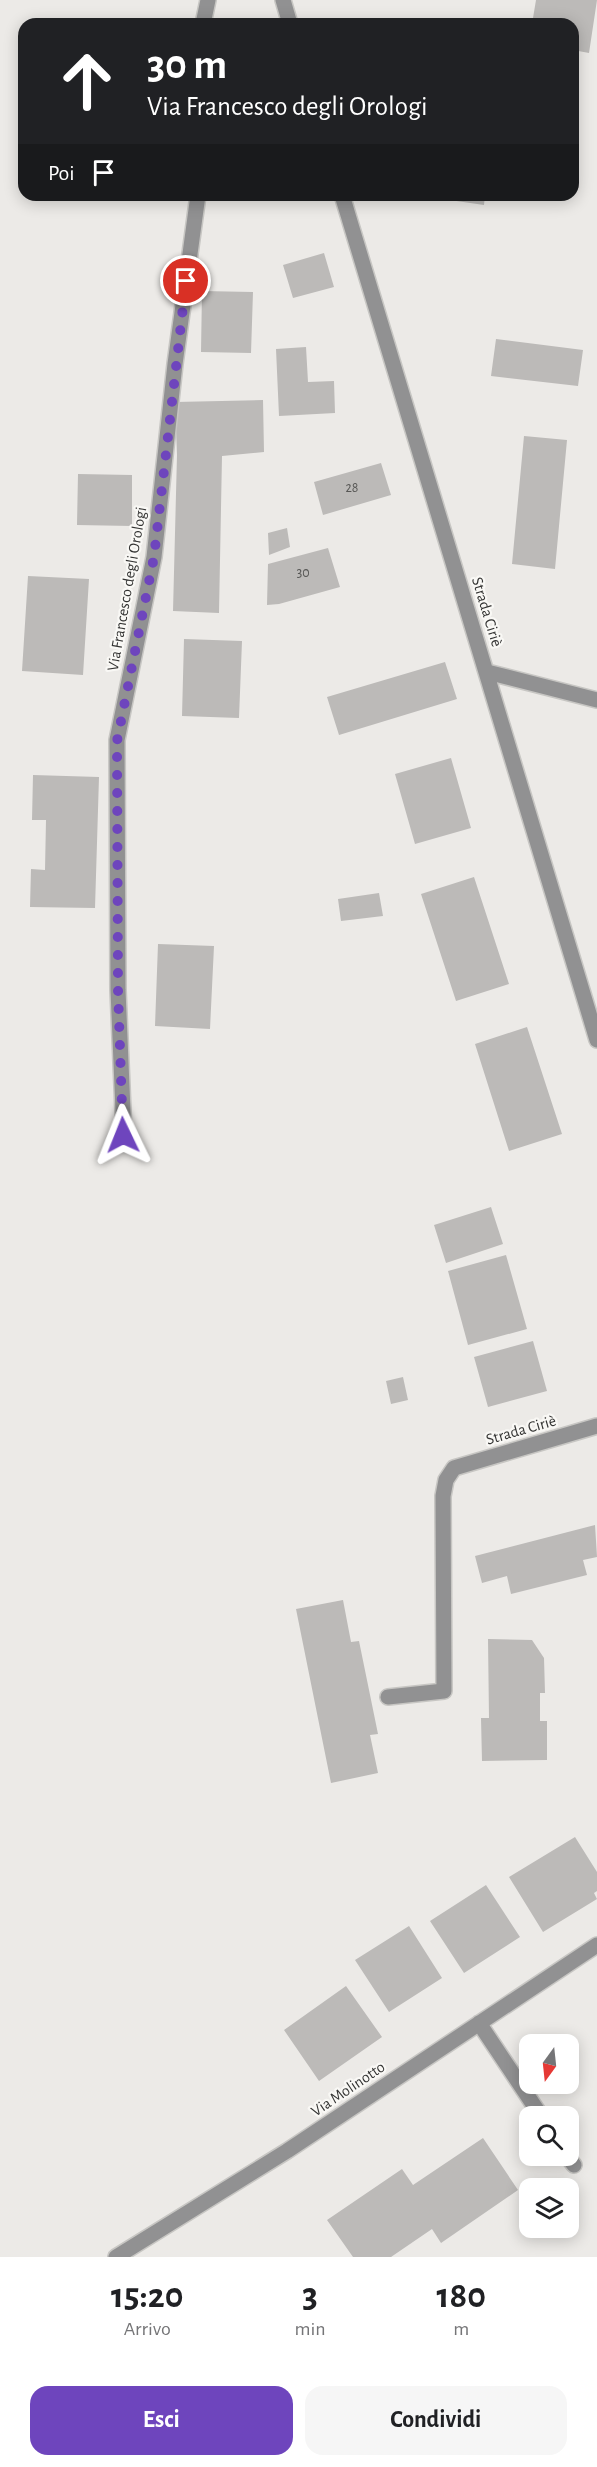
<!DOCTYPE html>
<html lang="it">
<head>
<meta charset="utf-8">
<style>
  :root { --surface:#fff; --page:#f6f6f6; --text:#202124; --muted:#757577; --accent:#6e45bd }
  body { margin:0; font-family:"Alegreya Sans",sans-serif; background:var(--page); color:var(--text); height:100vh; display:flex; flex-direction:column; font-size:22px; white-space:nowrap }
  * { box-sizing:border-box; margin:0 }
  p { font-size:20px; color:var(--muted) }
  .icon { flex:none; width:33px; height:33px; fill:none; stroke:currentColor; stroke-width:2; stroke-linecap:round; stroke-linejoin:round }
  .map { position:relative; height:2257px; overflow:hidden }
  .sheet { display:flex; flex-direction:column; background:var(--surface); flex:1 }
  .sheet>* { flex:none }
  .hud { position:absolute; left:18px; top:18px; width:561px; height:183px; border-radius:18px; box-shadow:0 3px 15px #0003; background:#202124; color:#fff; overflow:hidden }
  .needle { width:39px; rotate:195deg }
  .fabs { position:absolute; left:519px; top:2034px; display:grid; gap:12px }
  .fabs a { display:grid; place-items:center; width:60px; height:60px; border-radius:12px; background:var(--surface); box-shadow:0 3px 15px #0003; font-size:30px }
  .pin { position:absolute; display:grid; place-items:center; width:51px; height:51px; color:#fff; margin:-26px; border:3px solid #fff; border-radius:50%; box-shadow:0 2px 6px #0007 }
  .me { position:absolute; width:66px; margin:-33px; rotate:358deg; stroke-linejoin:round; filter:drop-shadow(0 0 4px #0008) }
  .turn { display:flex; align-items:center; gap:21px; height:126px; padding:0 30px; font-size:27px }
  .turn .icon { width:78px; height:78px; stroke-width:2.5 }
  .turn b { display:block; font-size:42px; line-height:51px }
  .then { display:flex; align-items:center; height:57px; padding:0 30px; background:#0003; gap:12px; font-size:22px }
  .eta { display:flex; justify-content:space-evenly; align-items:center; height:102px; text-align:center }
  .eta b { font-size:36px; font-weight:600; line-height:42px }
  .primary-button { display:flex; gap:12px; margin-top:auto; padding:12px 30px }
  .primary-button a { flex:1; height:69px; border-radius:18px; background:var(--accent); color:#fff; font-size:24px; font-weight:600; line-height:69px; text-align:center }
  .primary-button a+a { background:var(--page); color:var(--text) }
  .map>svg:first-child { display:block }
</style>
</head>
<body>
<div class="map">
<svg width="597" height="2257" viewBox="0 0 597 2257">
  <rect width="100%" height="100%" fill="#eceae7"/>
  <path fill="#bcbab8" d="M 536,0 L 597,0 L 589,53 L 573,50 L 573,24 L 532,24 Z
    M 415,195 L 485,195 L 484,205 Z
    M 324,253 L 334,287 L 293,298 L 283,265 Z
    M 202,291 L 253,292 L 251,353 L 201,352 Z
    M 496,339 L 583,350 L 578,386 L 491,376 Z
    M 306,347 L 308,382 L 334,381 L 335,413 L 279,416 L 276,349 Z
    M 263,400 L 264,452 L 222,456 L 219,613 L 173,611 L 177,455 L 175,402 Z
    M 524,436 L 567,440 L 555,569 L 512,564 Z
    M 381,463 L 391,495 L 323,515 L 314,482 Z
    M 78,474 L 132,475 L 132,526 L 77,525 Z
    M 287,528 L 290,547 L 269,555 L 268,533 Z
    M 328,548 L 340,587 L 279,604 L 267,605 L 268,564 Z
    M 28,576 L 89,579 L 83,675 L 22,671 Z
    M 184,639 L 242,641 L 239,718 L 182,716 Z
    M 445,662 L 457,699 L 339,735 L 327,697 Z
    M 451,758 L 471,828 L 415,844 L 395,774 Z
    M 33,775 L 99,777 L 95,908 L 30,907 L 31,869 L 45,870 L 46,820 L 32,820 Z
    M 474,877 L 509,984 L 456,1001 L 421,894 Z
    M 379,893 L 383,916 L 341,921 L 338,899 Z
    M 158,944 L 214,946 L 210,1029 L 155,1026 Z
    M 527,1027 L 562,1134 L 509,1151 L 475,1044 Z
    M 491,1207 L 503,1244 L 446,1263 L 434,1225 Z
    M 506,1255 L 527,1329 L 468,1345 L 448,1271 Z
    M 533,1341 L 547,1391 L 488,1407 L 474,1357 Z
    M 403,1377 L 408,1400 L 391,1404 L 386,1381 Z
    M 595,1525 L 597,1557 L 583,1560 L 587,1575 L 511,1594 L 507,1576 L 482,1583 L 475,1556 Z
    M 343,1600 L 351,1642 L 359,1641 L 378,1734 L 370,1735 L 378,1773 L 331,1783 L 296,1609 Z
    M 488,1639 L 532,1640 L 544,1658 L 545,1693 L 540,1693 L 540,1721 L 547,1721 L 547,1760 L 482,1761 L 481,1718 L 489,1718 Z
    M 575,1837 L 597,1872 L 597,1891 L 594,1893 L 597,1899 L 543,1932 L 509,1877 Z
    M 486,1885 L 520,1937 L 464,1973 L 430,1921 Z
    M 409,1926 L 442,1978 L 389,2012 L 355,1960 Z
    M 346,1986 L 382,2037 L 319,2081 L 284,2030 Z
    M 483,2138 L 518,2190 L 441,2243 L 432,2229 L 391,2257 L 353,2257 L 327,2220 L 402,2169 L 413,2185 Z"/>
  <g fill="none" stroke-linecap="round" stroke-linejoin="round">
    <defs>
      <path id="minor" d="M 283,0 L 290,24
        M 203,24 L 208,0
        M 342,195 L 597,1040
        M 487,672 L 597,700
        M 124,1135 L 118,990 L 117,740 L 154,557 L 175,364 L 198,195
        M 388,1697 L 444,1691 L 443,1496 L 446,1480 L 454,1468 L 597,1426
        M 479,2023 L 541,2116
        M 567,2156 L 574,2165
        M 116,2257 L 287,2151 L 597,1945"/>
    </defs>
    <use href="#minor" stroke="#c7c6c3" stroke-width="18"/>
    <use href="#minor" stroke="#919192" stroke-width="15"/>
  </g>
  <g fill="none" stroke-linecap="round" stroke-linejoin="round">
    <path stroke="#6e45bd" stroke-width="10" stroke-dasharray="0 18" d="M 123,1135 L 118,990 L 117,741 L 154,557 L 186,281"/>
  </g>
  <g text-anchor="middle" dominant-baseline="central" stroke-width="4.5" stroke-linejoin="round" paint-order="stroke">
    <g font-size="14" fill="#565654">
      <text x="352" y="488">28</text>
      <text x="303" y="573">30</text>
    </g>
    <g font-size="16" fill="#343433" stroke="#f9f8f5">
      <text transform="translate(127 589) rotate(-80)">Via Francesco degli Orologi</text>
      <text transform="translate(487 612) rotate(73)">Strada Ciriè</text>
      <text transform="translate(521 1430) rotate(-16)">Strada Ciriè</text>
      <text transform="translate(348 2089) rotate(-34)">Via Molinotto</text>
    </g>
  </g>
</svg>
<div class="fabs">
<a><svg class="needle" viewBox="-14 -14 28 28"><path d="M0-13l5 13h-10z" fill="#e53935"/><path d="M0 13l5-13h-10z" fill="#757577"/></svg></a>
<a><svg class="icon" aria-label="search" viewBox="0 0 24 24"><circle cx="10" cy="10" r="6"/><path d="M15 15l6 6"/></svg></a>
<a><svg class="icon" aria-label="layers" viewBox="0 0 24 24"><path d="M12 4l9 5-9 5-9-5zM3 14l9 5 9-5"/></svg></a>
</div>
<div class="pin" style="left:186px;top:281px;background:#d93025"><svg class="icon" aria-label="arrive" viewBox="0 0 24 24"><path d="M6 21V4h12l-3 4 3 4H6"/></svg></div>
<svg class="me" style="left:123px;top:1135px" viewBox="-20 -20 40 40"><path d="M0-17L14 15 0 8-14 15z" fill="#6e45bd" stroke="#fff" stroke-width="4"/></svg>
<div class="hud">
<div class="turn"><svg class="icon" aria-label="ahead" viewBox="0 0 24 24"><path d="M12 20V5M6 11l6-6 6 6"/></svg><div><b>30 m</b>Via Francesco degli Orologi</div></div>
<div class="then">Poi<svg class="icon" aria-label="arrive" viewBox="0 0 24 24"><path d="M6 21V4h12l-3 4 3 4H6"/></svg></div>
</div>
</div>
<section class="sheet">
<div class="eta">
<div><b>15:20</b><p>Arrivo</p></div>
<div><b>3</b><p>min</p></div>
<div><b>180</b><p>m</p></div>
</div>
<div class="primary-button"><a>Esci</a><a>Condividi</a></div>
</section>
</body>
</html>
